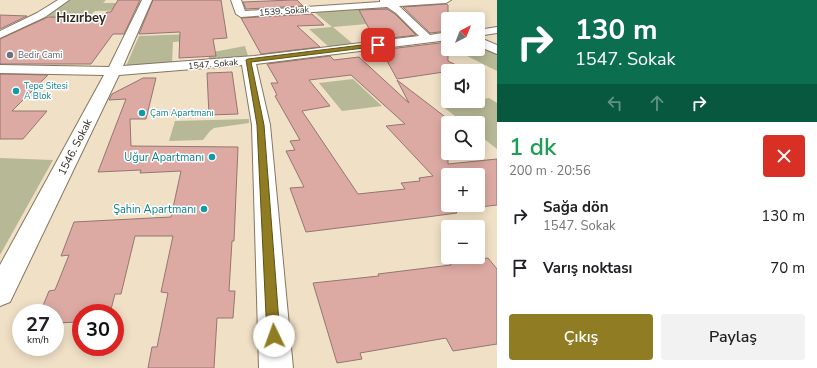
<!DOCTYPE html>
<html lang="tr">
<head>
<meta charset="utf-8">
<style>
  :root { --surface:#fff; --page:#f2f2f2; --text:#202124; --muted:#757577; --accent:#907c22 }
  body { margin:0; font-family:"Nunito Sans",sans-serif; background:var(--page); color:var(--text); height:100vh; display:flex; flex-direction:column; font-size:15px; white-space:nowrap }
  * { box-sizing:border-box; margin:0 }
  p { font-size:13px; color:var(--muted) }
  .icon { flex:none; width:22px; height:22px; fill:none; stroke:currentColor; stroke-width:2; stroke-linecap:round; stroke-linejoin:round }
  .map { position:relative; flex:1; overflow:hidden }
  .side { display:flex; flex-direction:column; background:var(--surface); width:320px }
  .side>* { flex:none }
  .top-card { background:#0b6e4f; color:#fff; overflow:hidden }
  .needle { width:26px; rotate:42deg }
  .tools { position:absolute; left:441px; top:12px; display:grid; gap:8px }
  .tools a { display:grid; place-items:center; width:44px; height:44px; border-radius:4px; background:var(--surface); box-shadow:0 2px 10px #0003; font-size:20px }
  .speed { position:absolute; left:12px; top:304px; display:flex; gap:8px; font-size:20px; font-weight:700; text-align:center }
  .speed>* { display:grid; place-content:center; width:52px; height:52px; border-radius:50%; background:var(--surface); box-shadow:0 2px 10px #0003; line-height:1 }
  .speed small { font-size:10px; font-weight:400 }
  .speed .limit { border:6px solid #d22; background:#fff; color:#111 }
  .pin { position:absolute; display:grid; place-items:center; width:34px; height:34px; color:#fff; margin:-17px; border-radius:8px; box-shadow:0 2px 6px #0006 }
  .me { position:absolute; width:44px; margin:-22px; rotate:357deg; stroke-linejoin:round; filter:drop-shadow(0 0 3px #0008) }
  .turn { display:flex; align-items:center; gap:14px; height:84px; padding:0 12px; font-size:18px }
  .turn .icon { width:52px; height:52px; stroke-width:2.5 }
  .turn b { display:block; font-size:28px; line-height:34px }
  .lanes { display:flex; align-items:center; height:38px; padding:0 12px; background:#0003; justify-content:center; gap:20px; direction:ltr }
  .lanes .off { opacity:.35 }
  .round { display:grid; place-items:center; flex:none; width:42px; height:42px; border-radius:4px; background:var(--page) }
  .head { display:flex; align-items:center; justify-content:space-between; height:68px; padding:0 12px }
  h1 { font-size:24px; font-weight:600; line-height:30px; color:#1e9e55 }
  .cta { display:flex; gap:8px; margin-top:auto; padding:8px 12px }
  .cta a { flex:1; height:46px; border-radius:4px; background:var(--accent); color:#fff; font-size:16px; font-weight:600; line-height:46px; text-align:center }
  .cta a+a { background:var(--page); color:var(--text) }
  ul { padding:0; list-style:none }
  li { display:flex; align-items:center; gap:12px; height:52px; padding:0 12px }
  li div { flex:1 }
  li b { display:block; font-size:15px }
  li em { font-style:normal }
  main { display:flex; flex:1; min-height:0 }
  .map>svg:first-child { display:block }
</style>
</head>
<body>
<main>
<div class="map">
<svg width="497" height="368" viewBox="0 0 497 368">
  <rect width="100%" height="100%" fill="#f0e0c6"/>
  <path fill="#b6b896" d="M 70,0 L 106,0 L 103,3 L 139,3 L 135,10 L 95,11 L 84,21 L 46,21 L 52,17 L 45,16 Z
    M 384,6 L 391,11 L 401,21 L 333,27 L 353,44 L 329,47 L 309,29 L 332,27 L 313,11 Z
    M 191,34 L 188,41 L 173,42 L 172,63 L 126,66 L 139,36 Z
    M 478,45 L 497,53 L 497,71 L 453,49 L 478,49 Z
    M 245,46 L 248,56 L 209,60 L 208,53 Z
    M 353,79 L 382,106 L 342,111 L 319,83 Z
    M 489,98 L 497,103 L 497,149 L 478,134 L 478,123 L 464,123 L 442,106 Z
    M 249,119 L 249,123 L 214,128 L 210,131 L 203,140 L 169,141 L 175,121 Z
    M 0,158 L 53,160 L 0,255 Z"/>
  <path fill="#dcaaa3" stroke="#947672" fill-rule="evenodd" d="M 118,0 L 140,0 L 124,34 L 113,34 L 91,64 L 0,64 L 0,39 L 48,17 L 102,18 L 107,12 L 111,12 Z
    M 153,0 L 221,0 L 227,38 L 213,39 L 216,56 L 179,58 L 180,32 L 139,34 Z
    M 292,0 L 297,0 L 303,6 L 246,9 L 243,2 Z
    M 446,4 L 448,5 L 448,31 L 430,33 L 403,7 Z
    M 387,9 L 395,14 L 416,35 L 375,40 L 359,10 Z
    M 312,14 L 324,25 L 297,26 L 320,47 L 261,54 L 241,18 Z
    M 0,15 L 27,16 L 0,29 Z
    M 448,42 L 448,61 L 464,69 L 397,79 L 381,50 Z
    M 330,56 L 334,60 L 359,57 L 409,103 L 397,80 L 448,119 L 448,164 L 497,159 L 497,205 L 454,210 L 457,213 L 427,217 L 306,232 L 290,188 L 304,187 L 286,151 L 295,150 L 290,141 L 300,140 L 275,96 L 277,95 L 271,83 L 278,83 L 267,64 ZM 351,75 L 405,124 L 386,126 L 433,176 L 419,178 L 420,181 L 401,183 L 405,189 L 358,194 L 302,111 L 330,106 L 309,80 ZM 448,175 L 478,175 L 478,205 L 448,205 Z
    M 232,72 L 238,114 L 209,115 L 207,73 Z
    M 0,74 L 48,75 L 12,111 L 47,111 L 23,139 L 0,139 Z
    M 143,78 L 156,78 L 146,119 L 130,119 L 131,146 L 238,147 L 234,241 L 232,241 L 229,291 L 235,291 L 233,318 L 217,318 L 214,368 L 148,368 L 152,347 L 157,347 L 168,293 L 161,292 L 173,236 L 135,236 L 121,294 L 115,294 L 110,313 L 81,313 L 81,322 L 55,323 L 55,313 L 40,313 L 49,291 L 55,290 L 69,255 L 61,256 L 74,222 L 171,217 L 181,171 L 140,173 L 141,170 L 98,172 L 126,99 L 109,100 L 112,94 Z
    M 488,258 L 497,269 L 497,344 L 453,351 L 446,338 L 360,353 L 362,359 L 337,363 L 313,283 L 379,276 L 378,274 L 451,265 L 450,263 Z"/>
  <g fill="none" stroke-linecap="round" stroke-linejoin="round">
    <defs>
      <path id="minor" d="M 58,0 L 69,0 L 45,17 L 0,38 L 0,31 L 37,13 Z
        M 142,0 L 152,0 L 123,66 L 254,56 L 419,36 L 396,13 L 387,7 L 241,17 L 236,14 L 231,0 L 241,0 L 245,11 L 380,2 L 380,0 L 451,0 L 446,3 L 399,6 L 430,35 L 448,32 L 448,40 L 256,64 L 270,125 L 293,368 L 259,368 L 252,125 L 242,65 L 119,75 L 10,302 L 0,306 L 0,265 L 104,75 L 0,73 L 0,65 L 109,67 Z
        M 497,27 L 497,33 L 478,36 L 478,30 Z
        M 478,37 L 497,45 L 497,54 L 478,46 Z"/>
    </defs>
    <use href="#minor" stroke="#85765f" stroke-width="2"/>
    <use href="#minor" fill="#fff" fill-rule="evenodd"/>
  </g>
  <path fill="#907c22" stroke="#5e5116" d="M 378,43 L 381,45 L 380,46 L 251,62 L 264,125 L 280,336 L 278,341 L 274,343 L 269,341 L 267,336 L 257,125 L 246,60 L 248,59 Z"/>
  <circle fill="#6b7280" stroke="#fff" stroke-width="1.5" cx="10" cy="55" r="4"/>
  <g fill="#0f9aa8" stroke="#fff" stroke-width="1.5">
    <circle cx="16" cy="91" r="4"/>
    <circle cx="142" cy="113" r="4"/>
    <circle cx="212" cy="157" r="4"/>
    <circle cx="204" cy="209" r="4"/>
  </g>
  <g text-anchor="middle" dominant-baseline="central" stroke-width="3" stroke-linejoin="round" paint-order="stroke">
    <g font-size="9" fill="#2f281f" stroke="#fff">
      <text transform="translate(284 11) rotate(-4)">1539. Sokak</text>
      <text transform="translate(213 64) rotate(-5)">1547. Sokak</text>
    </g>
    <g font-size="9" fill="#5b616d" stroke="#fff" text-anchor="start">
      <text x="18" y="55">Bedir Cami</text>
    </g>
    <g font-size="9" fill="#0d838f" stroke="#fff" text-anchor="start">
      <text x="24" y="86">Tepe Sitesi<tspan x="24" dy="10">A Blok</tspan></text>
      <text x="150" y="113">Çam Apartmanı</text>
    </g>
    <g font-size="11" fill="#2f281f" stroke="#fff">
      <text transform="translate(75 147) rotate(-63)">1546. Sokak</text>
    </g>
    <g font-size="11" fill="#0d838f" stroke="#fff" text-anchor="end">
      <text x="204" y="157">Uğur Apartmanı</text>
      <text x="196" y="209">Şahin Apartmanı</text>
    </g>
    <g font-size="13" font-weight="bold" fill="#2f281f" stroke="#fff">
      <text x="81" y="18">Hızırbey</text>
    </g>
  </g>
</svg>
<div class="tools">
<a><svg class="needle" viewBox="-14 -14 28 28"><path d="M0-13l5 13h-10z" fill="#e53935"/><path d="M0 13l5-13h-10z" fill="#757577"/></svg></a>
<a><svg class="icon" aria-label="sound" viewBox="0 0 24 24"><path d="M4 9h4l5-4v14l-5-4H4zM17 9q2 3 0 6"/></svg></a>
<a><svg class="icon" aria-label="search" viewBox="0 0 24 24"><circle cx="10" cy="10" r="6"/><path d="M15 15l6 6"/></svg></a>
<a>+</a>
<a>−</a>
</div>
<div class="speed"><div>27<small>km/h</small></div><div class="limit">30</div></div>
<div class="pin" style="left:378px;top:45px;background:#d93025"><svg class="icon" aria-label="arrive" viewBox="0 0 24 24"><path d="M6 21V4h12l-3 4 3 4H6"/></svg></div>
<svg class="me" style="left:274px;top:336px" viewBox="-20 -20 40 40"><circle r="19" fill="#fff"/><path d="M0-13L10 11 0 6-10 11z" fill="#907c22"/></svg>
</div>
<section class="side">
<div class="top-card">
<div class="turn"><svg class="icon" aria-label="right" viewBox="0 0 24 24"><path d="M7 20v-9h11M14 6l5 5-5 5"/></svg><div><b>130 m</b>1547. Sokak</div></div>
<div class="lanes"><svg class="icon off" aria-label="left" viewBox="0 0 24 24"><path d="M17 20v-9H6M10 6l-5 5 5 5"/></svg><svg class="icon off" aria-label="ahead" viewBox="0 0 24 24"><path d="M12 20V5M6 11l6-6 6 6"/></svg><svg class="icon" aria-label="right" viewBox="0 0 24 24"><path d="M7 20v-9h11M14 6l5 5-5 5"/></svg></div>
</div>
<div class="head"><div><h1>1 dk</h1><p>200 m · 20:56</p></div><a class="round" style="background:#d93025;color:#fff"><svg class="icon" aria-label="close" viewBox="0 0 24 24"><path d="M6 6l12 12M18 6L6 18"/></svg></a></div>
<ul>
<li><svg class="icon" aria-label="right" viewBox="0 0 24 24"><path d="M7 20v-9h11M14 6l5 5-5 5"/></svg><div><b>Sağa dön</b><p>1547. Sokak</p></div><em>130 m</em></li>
<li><svg class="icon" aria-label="arrive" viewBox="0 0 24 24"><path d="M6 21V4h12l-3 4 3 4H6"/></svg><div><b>Varış noktası</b></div><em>70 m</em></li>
</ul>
<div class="cta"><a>Çıkış</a><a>Paylaş</a></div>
</section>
</main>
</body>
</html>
